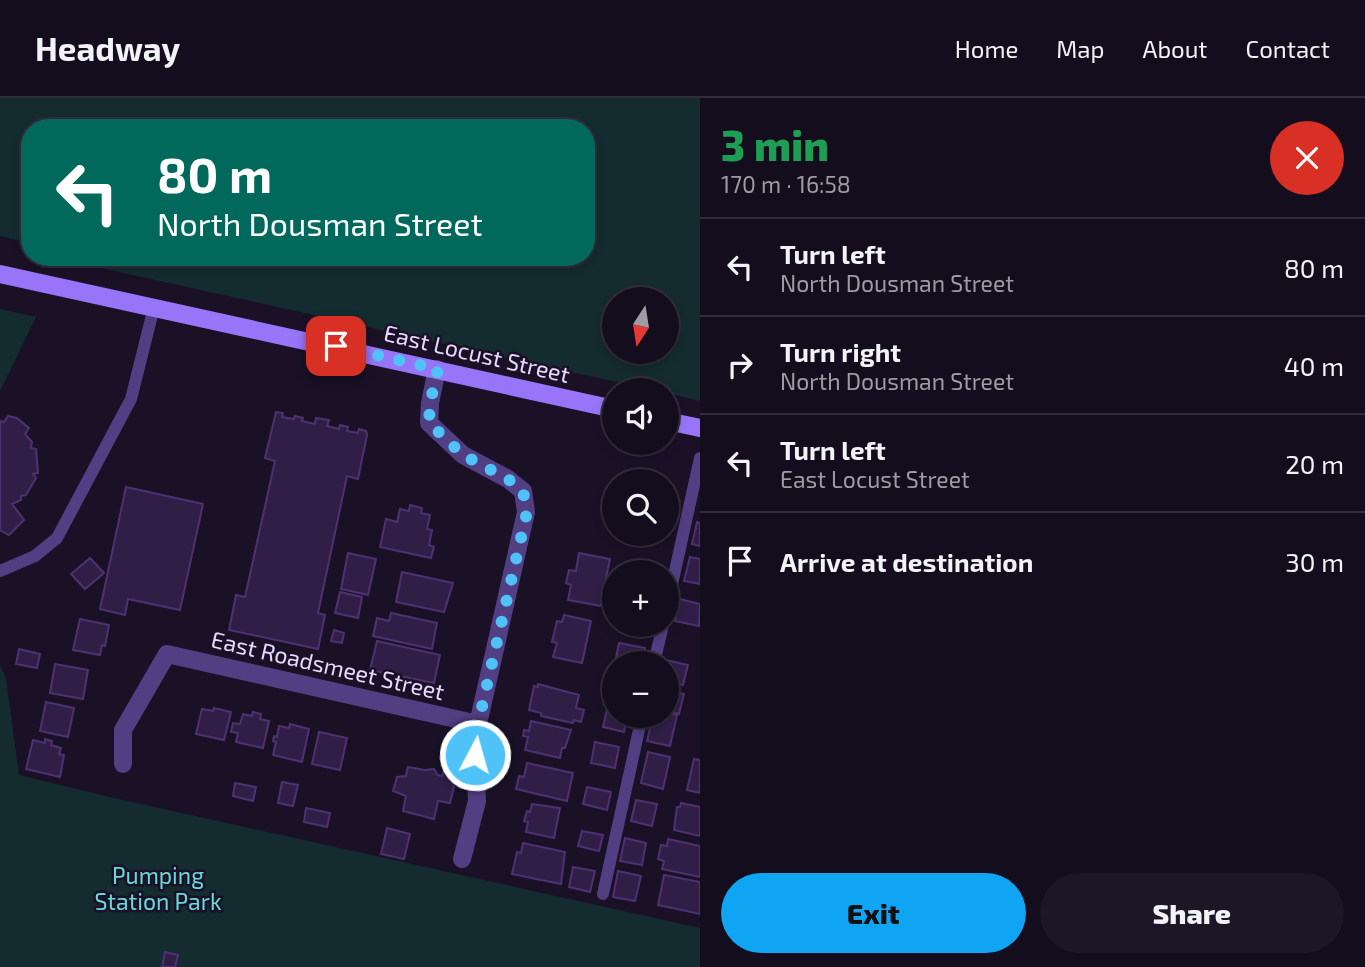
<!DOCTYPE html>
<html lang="en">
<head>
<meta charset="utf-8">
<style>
  :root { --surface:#140d1d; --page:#1d1626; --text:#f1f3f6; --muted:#9d9ca4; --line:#332d3b; --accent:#0fa5f2 }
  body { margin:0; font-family:"Exo 2",sans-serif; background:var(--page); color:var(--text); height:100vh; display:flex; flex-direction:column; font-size:26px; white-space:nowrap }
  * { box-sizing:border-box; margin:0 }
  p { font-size:23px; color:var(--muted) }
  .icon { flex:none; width:38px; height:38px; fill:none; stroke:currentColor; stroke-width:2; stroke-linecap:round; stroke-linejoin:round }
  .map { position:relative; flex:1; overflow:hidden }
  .side { display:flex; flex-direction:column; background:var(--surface); width:665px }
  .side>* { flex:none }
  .hud { position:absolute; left:21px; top:21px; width:574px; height:147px; border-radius:28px; box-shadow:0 4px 10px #0003,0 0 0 2px var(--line); background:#00695c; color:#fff; overflow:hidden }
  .needle { width:46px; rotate:192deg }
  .fabs { position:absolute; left:602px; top:189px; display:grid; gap:14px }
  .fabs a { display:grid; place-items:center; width:77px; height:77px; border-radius:50%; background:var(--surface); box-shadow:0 4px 10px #0003,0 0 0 2px var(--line); font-size:35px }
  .pin { position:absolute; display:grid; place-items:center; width:60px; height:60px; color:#fff; margin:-30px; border-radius:14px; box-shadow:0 4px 10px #0006 }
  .me { position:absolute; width:77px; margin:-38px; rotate:6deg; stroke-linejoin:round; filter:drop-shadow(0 0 5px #0008) }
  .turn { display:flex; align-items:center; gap:24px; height:147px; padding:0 21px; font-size:32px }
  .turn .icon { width:91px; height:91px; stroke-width:2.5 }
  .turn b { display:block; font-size:49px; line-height:60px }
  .round { display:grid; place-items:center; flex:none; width:74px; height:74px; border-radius:37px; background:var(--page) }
  .headline { display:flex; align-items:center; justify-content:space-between; height:119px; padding:0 21px }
  h1 { font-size:42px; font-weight:800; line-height:52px; color:#1e9e55 }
  .cta { display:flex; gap:14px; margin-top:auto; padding:14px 21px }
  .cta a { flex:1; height:80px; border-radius:42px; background:var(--accent); color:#111; font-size:28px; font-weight:800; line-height:80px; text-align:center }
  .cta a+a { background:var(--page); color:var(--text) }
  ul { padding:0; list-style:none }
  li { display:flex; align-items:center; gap:21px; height:98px; padding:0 21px; border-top:2px solid var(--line) }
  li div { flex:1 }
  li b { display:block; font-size:26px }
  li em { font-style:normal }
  header { display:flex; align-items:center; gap:42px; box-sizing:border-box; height:98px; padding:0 35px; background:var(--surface); border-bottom:2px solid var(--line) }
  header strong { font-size:33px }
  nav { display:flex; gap:38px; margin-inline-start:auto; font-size:24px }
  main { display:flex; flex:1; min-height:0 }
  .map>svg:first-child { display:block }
</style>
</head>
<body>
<header>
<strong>Headway</strong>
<nav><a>Home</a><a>Map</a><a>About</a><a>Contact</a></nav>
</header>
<main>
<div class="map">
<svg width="700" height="869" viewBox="0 0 700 869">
  <rect width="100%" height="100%" fill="#1a1127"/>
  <path fill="#142b30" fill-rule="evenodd" d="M 0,0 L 700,0 L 700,303 L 667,295 L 667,292 L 653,292 L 60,161 L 61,159 L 586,159 L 586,30 L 30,30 L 30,145 L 0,138 ZM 667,201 L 667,254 L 614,254 L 614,201 Z
    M 0,211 L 36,219 L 0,293 Z
    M 0,567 L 6,580 L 19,677 L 114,700 L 700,830 L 700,869 L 0,869 Z"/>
  <path fill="#301e47" stroke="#4e3171" stroke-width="2" d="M 276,314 L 283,315 L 282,319 L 294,321 L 295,318 L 303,320 L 302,323 L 315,326 L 316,320 L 329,322 L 327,328 L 339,331 L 340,327 L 348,329 L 347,333 L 358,335 L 359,331 L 366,333 L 367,337 L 358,381 L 347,378 L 318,515 L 325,517 L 318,551 L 229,532 L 236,497 L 245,499 L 275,363 L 265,360 Z
    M 8,318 L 17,320 L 29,330 L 25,336 L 32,344 L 31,350 L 36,351 L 38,375 L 33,376 L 36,380 L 26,397 L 21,398 L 21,402 L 12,406 L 24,422 L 9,437 L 0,432 L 0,323 L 4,324 Z
    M 126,389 L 203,406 L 180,512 L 128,501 L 125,517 L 100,511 Z
    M 410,407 L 422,410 L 421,415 L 430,417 L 427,431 L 432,432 L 429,447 L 434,449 L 431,460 L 380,449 L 386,421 L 397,424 L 400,411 L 409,413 Z
    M 697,424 L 700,425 L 700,448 L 692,446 Z
    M 348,455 L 376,461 L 368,497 L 341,491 Z
    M 579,455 L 610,461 L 606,480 L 611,481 L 608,503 L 602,502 L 601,508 L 568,502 L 571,487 L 566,485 L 569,472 L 576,473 Z
    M 690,459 L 700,461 L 700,486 L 684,483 Z
    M 90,460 L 104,475 L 85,491 L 71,476 Z
    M 402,474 L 453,485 L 444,514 L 396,504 Z
    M 340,494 L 362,499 L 358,520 L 335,515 Z
    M 680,501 L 700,506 L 699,528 L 675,523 Z
    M 391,515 L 437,525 L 432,551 L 373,538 L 377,520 L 389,523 Z
    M 564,517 L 591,523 L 582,565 L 553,559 L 557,545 L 552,544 L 557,523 L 562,524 Z
    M 80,521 L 109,527 L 105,548 L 102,547 L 100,557 L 73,552 Z
    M 334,532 L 344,535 L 342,545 L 331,543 Z
    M 377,543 L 440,557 L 434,585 L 370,572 Z
    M 619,545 L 645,550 L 642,565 L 615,565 Z
    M 19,551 L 40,556 L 37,570 L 16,566 Z
    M 666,562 L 688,567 L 683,587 L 667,584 Z
    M 55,566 L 88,572 L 83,601 L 50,595 Z
    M 614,575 L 614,601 L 609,600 Z
    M 538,586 L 579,597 L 576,610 L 584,612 L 581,624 L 574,622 L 573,625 L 541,618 L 541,615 L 529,612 L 534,588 L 538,589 Z
    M 667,592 L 684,596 L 679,616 L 667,613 Z
    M 609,602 L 614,603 L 614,618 L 627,618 L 624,634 L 603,629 Z
    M 46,604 L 74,610 L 68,639 L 40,633 Z
    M 214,610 L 231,614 L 224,642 L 196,636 L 202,611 L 213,613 Z
    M 253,614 L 261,616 L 260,621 L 269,623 L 263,650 L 236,644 L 238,635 L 231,634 L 233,625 L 240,626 L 243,616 L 252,618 Z
    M 667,615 L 677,617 L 670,648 L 647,643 L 653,618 L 667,618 Z
    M 531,623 L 571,632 L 565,650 L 562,650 L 560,660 L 525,652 L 528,639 L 523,638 L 524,632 L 529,633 Z
    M 290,626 L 309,631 L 302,664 L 273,657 L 276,644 L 273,643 L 274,638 L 277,639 L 279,628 L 289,630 Z
    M 319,634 L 347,640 L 340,672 L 312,666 Z
    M 45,641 L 52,643 L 51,647 L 61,650 L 59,656 L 64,657 L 60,679 L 26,671 L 33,642 L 45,645 Z
    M 595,644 L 619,649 L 615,670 L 591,665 Z
    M 648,654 L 670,659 L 663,691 L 641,685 Z
    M 694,661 L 700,662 L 700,695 L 687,692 Z
    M 527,665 L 573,675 L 567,703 L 516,691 L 519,678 L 524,679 Z
    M 408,669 L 425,672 L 434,671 L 438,677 L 442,678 L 443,674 L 452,676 L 451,679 L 456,680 L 450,705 L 438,703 L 434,721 L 403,713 L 406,698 L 393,693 L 397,679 L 406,678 Z
    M 282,684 L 298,687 L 293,708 L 278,705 Z
    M 235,685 L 256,689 L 253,703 L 233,698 Z
    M 587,689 L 611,694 L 607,712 L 583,706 Z
    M 636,702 L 657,706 L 652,728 L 631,723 Z
    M 681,705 L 700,709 L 700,738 L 674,732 L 677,709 L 680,709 Z
    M 532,706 L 560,710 L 554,740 L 526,734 L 528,724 L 524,723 L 527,713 L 530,714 Z
    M 306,710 L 330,715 L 327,729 L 304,724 Z
    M 387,730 L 410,736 L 404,761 L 381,756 Z
    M 582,733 L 603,737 L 599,753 L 578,748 Z
    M 625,740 L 646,745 L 642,767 L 620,763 Z
    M 668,741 L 700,748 L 700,779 L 662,771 L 664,763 L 658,761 L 661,747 L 667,748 Z
    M 523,745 L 565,754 L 561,786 L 512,776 L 517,754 L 521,755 Z
    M 573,769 L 595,773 L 590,794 L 569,789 Z
    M 618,773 L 641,778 L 635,803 L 613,799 Z
    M 664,777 L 700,784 L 700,816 L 658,807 Z
    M 165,854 L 178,857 L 175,869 L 162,869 Z"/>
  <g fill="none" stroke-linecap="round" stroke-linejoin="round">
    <path stroke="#523f83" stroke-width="12" d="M 0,473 L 35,458 L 57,440 L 131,301 L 154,209
      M 667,509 L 700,360
      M 654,565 L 663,527
      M 603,796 L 642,618"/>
    <path stroke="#523f83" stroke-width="18" d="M 437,271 L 430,305 L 429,325 L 463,357 L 508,381 L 523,393 L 526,414 L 478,626 L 475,658 L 477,703 L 462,761
      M 123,666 L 123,632 L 167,556 L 478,626"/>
    <path stroke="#9875f8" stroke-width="18" d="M 0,176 L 614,311
      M 667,323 L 700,330"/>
  </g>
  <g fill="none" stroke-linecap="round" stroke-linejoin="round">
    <path stroke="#4fc3f7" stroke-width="12" stroke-dasharray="0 21.6" d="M 336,248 L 438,271 L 430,305 L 429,325 L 463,357 L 508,381 L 523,393 L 527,414 L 478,626 L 475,657"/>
  </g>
  <g text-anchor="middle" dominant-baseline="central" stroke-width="5" stroke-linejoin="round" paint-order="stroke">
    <g font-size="23" fill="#e6d9fd" stroke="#1a1127">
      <text transform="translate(477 255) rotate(13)">East Locust Street</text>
      <text transform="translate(328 567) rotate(13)">East Roadsmeet Street</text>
    </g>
    <g font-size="23" fill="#68dad9" stroke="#1a1127">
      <text x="158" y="777">Pumping<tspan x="158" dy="26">Station Park</tspan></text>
    </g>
  </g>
</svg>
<div class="fabs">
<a><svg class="needle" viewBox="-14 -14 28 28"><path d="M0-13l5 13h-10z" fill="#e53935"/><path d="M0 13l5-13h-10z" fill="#9d9ca4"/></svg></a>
<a><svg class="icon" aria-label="sound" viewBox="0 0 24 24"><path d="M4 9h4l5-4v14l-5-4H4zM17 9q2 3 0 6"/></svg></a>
<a><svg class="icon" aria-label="search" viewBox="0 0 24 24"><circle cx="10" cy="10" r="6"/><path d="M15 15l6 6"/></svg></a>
<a>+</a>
<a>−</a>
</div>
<div class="pin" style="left:336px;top:248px;background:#d93025"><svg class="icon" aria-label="arrive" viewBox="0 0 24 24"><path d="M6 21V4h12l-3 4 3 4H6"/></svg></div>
<svg class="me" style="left:475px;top:657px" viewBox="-20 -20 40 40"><circle r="17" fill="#4fc3f7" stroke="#fff" stroke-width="3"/><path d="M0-11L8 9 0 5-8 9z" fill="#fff"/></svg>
<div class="hud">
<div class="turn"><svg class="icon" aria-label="left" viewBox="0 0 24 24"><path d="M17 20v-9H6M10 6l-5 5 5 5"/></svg><div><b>80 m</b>North Dousman Street</div></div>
</div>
</div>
<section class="side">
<div class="headline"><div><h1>3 min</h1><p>170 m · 16:58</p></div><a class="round" style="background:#d93025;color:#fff"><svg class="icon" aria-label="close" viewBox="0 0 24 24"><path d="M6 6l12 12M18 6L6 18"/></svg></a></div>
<ul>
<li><svg class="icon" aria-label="left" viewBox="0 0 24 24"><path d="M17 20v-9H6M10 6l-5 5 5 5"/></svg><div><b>Turn left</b><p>North Dousman Street</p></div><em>80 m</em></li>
<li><svg class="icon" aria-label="right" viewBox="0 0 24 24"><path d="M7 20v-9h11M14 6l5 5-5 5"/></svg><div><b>Turn right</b><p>North Dousman Street</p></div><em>40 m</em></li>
<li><svg class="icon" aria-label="left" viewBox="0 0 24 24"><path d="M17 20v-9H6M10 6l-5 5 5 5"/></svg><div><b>Turn left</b><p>East Locust Street</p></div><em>20 m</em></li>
<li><svg class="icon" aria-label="arrive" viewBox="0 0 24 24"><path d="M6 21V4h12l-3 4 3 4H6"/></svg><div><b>Arrive at destination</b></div><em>30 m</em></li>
</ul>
<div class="cta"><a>Exit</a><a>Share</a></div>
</section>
</main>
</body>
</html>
